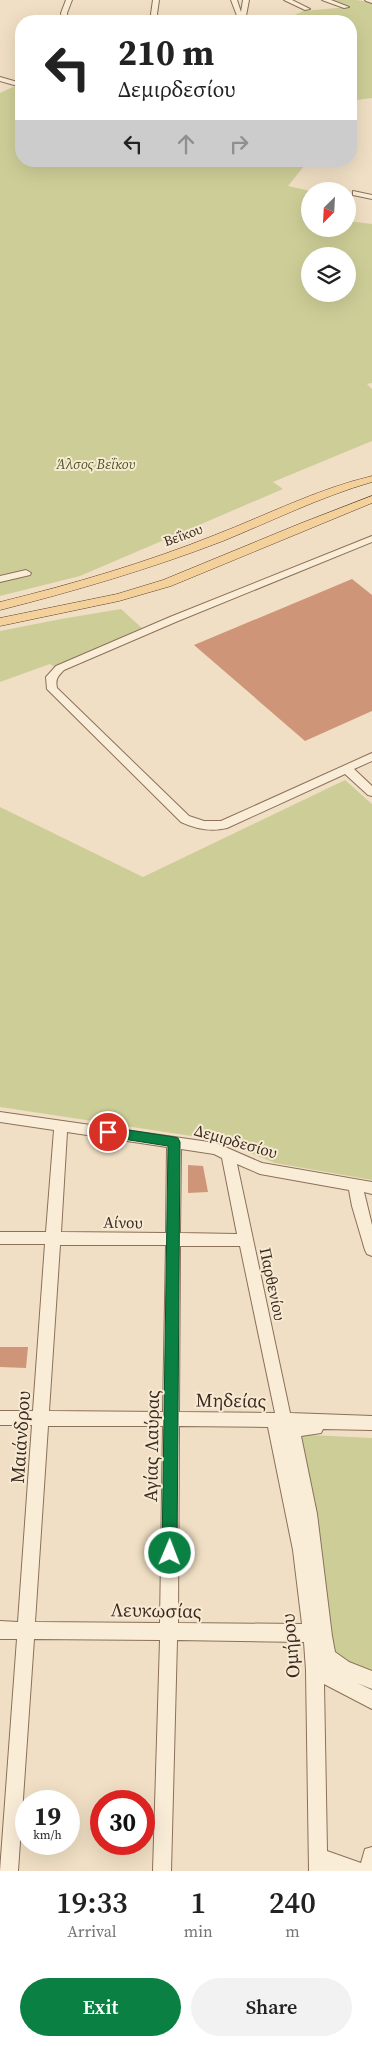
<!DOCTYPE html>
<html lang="en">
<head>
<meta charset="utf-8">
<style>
  :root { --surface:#fff; --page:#f2f2f2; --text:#222; --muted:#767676; --accent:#0b8043 }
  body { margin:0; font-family:"Source Serif 4",serif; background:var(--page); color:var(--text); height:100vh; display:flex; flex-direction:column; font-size:19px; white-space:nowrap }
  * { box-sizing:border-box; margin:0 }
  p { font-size:16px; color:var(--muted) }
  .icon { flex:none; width:28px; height:28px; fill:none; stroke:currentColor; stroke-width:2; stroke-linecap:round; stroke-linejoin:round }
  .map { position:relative; height:1871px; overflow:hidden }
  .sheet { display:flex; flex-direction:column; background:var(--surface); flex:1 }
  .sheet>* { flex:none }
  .banner { position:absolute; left:15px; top:15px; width:342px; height:152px; border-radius:20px; box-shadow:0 5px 20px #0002; background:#fff; color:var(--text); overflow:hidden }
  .needle { width:32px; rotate:204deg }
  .tools { position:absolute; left:301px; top:182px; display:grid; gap:10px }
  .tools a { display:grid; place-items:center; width:55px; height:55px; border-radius:50%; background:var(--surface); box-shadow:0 5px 20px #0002; font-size:25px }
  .speed { position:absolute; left:15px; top:1790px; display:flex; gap:10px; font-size:25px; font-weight:700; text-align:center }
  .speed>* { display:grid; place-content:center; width:65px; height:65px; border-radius:50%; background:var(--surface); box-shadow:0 5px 20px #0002; line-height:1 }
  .speed small { font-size:12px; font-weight:400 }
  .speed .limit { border:8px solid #d22; background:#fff; color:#111 }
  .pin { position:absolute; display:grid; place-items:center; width:42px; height:42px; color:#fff; margin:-21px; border:2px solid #fff; border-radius:50%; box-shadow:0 1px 5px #0007 }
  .me { position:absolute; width:55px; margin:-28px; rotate:1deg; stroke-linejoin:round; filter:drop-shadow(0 0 4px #0008) }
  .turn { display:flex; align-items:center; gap:18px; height:105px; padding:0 20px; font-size:22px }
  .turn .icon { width:65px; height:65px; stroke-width:2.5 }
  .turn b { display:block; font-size:35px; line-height:42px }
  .lanes { display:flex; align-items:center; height:48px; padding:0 20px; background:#0003; justify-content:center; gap:25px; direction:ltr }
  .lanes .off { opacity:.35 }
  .eta { display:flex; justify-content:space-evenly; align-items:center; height:85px; text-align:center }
  .eta b { font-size:30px; font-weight:600; line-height:35px }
  .primary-button { display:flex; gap:10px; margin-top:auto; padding:10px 20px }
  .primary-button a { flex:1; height:58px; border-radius:30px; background:var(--accent); color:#fff; font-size:20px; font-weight:600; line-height:58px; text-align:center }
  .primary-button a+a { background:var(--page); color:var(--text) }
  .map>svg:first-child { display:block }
</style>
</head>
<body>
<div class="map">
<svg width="372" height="1871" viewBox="0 0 372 1871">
  <rect width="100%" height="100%" fill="#f0dfc4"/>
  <path fill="#cdce97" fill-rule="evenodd" d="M 329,0 L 355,0 L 372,2 L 372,98 L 357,100 L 351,107 L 351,21 L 282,21 L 303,11 L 349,7 Z
    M 13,87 L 21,87 L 21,161 L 308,161 L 288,186 L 310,191 L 310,229 L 348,229 L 348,221 L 372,224 L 372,383 L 367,384 L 372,389 L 372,441 L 273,482 L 283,489 L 80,576 L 0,596 L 0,93 ZM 310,256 L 348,256 L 348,294 L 310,294 Z
    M 121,609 L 142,628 L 54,667 L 50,664 L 0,682 L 0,631 L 61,619 Z
    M 345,780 L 372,804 L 372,1180 L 275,1163 L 218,1140 L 0,1107 L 0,807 L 143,877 Z
    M 290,1434 L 372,1438 L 372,1676 L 331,1656 Z"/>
  <path fill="#cf9579" d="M 352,579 L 372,595 L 372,711 L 305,741 L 194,645 Z
    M 188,1165 L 203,1166 L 208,1192 L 188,1193 Z
    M 0,1347 L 28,1347 L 26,1368 L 0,1367 Z"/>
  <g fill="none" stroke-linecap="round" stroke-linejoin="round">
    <defs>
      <path id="minor" d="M 66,0 L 72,0 L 67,13 L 68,21 L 62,21 L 61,13 Z
        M 153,0 L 159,0 L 157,14 L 159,21 L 153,21 L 151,14 Z
        M 231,0 L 237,0 L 241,12 L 243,0 L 249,0 L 245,21 L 239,21 Z
        M 284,0 L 292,0 L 310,9 L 305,10 Z
        M 322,0 L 331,0 L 349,7 L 344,8 Z
        M 365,0 L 372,0 L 372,3 L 366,1 Z
        M 0,77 L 21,83 L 21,87 L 0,81 Z
        M 353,191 L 372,195 L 372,199 L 353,195 Z
        M 372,536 L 372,542 L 178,621 L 64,670 C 58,676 55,679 57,688 L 189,816 L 204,821 L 221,821 L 372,753 L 372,761 L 354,769 L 372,786 L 372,796 L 368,795 L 345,774 L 227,828 C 211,832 196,829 181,822 L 47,689 L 46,677 L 56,666 L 170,617 Z
        M 26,570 L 31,573 L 30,575 L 0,582 L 0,576 Z
        M 0,1112 L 216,1143 L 262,1163 L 372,1182 L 372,1194 L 364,1192 L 372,1225 L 372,1256 L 367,1254 L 365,1250 L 352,1206 L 349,1190 L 260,1174 L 237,1164 L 290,1413 L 372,1416 L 372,1430 L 323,1429 L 321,1433 L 301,1436 L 317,1514 L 332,1636 L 335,1652 L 349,1662 L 372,1671 L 372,1689 L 357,1683 L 372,1690 L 372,1709 L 324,1684 L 327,1851 L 361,1863 L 365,1849 L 372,1847 L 372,1871 L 309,1871 L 306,1670 L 304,1642 L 177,1640 L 171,1871 L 153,1871 L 160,1640 L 34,1639 L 18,1871 L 0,1871 L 17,1639 L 0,1639 L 0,1621 L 18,1622 L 32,1425 L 0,1425 L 0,1411 L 33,1411 L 45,1244 L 0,1244 L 0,1232 L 46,1232 L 54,1130 L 0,1122 ZM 67,1132 L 167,1147 L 166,1233 L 61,1232 ZM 181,1149 L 214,1154 L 222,1158 L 237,1234 L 180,1233 ZM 60,1245 L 166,1245 L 163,1412 L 49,1411 ZM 180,1246 L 240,1246 L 275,1413 L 179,1412 ZM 48,1426 L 163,1426 L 160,1623 L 35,1622 ZM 179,1426 L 268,1427 L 293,1550 L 302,1624 L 178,1623 Z"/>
      <path id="major" d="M 372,476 L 372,482 C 320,497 272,521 223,541 C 150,569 75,591 0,610 L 0,602 C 73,584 145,563 215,535 C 267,515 317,489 372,476 Z
        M 372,496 L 372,503 L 171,586 L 119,601 L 0,626 L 0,618 L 117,594 L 163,580 L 299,524 Z"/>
    </defs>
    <use href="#minor" stroke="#8b705a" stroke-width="2"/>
    <use href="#major" stroke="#593e2e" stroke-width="1"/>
    <use href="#minor" fill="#faedd8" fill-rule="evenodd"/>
    <use href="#major" fill="#f4d09b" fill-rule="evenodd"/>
  </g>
  <path fill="#0b8043" stroke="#07532c" d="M 108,1127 L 174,1137 L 178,1138 L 180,1142 L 177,1553 L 175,1559 L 170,1561 L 164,1559 L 162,1553 L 168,1146 L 104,1136 L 102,1132 L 104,1129 Z"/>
  <g text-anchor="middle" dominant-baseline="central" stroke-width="4" stroke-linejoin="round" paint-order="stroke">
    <g font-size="14" font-style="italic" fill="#4f5824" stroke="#f7ead4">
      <text x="96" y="464">Άλσος Βεΐκου</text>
    </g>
    <g font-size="14" fill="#3b291e" stroke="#f7ead4">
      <text transform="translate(183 535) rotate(-20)">Βεΐκου</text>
    </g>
    <g font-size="16" fill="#3b291e" stroke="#f7ead4">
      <text transform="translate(236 1141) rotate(16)">Δεμιρδεσίου</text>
      <text transform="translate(123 1222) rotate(1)">Αίνου</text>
      <text transform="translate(273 1284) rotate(78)">Παρθενίου</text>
    </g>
    <g font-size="19" fill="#3b291e" stroke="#f7ead4">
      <text transform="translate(231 1400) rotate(1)">Μηδείας</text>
      <text transform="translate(20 1437) rotate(-86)">Μαιάνδρου</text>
      <text transform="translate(151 1446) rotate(-89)">Αγίας Λαύρας</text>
      <text transform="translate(156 1610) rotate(1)">Λευκωσίας</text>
      <text transform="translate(290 1646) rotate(-95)">Ομήρου</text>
    </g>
  </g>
</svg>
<div class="tools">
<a><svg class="needle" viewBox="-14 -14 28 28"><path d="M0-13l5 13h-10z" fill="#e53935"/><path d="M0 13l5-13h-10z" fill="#767676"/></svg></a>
<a><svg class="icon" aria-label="layers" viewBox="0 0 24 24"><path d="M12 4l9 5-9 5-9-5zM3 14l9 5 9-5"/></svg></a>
</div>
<div class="speed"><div>19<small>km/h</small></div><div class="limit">30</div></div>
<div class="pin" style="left:108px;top:1132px;background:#d93025"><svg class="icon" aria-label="arrive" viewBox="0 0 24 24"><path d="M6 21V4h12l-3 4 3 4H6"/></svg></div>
<svg class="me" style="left:170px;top:1553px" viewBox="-20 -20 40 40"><circle r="17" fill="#0b8043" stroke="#fff" stroke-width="3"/><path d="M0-11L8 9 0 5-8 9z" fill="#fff"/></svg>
<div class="banner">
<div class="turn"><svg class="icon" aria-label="left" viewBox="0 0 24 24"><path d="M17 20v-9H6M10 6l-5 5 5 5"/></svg><div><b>210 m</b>Δεμιρδεσίου</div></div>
<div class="lanes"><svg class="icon" aria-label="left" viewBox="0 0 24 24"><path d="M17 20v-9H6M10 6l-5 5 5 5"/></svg><svg class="icon off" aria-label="ahead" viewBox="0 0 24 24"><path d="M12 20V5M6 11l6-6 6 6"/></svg><svg class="icon off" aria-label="right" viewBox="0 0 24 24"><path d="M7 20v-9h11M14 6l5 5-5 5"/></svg></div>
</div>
</div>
<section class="sheet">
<div class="eta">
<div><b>19:33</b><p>Arrival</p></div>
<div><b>1</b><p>min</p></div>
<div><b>240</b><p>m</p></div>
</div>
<div class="primary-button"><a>Exit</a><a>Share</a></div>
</section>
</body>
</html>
